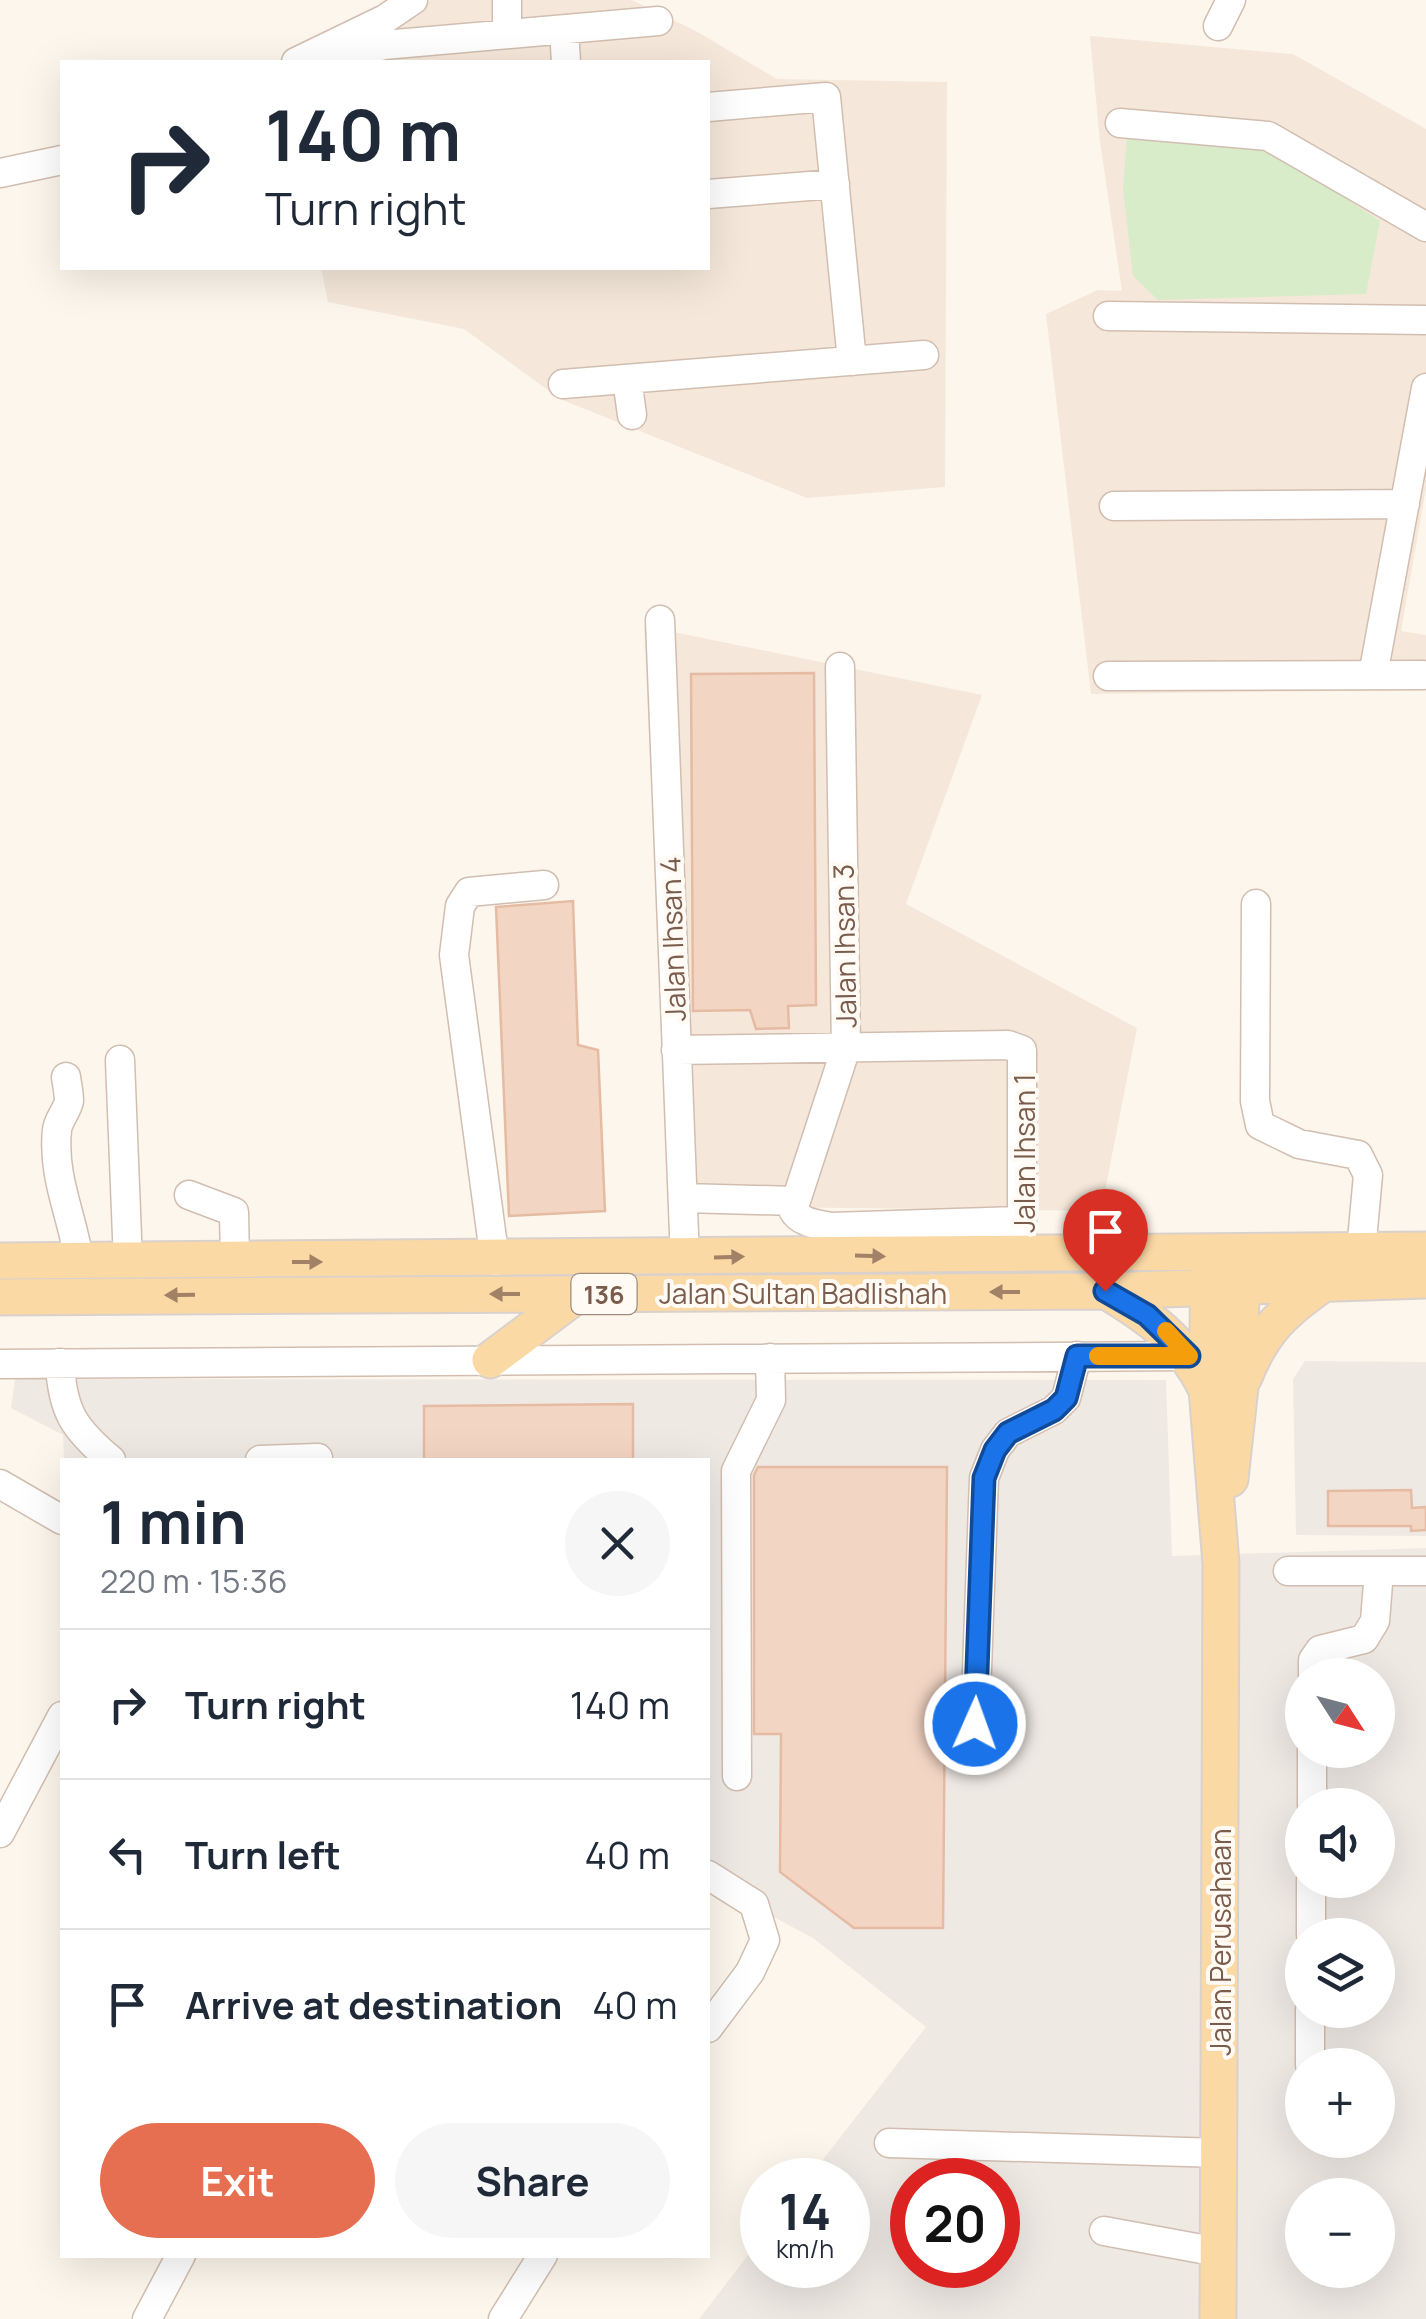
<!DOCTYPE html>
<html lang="en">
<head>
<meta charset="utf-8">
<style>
  :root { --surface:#fff; --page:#f6f6f7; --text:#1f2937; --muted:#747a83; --line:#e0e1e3; --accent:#e76f51 }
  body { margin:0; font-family:Manrope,sans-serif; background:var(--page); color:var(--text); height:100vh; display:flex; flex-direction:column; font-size:38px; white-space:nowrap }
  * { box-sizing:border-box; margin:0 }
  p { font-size:32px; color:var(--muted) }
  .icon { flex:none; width:55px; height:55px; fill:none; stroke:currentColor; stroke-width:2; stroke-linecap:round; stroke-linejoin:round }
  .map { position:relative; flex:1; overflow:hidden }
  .side { position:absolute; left:60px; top:1458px; width:650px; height:800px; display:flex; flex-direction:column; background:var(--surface); border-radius:0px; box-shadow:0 10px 40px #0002 }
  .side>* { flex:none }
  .top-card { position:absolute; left:60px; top:60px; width:650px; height:210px; border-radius:0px; box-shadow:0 10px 40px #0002; background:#fff; color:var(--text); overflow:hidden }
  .needle { width:65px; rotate:126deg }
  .buttons { position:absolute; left:1285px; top:1658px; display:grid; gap:20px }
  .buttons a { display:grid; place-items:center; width:110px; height:110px; border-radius:50%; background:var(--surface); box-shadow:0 10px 40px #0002; font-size:50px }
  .speed { position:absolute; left:740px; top:2158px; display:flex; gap:20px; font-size:50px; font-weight:700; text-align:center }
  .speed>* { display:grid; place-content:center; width:130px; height:130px; border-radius:50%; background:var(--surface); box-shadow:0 10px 40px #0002; line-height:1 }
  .speed small { font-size:25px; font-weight:400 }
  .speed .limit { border:15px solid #d22; background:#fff; color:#111 }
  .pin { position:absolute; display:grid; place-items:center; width:85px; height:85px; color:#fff; margin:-102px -42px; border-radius:50% 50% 50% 0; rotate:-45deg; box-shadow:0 0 10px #0007 }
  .pin .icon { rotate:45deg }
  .me { position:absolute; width:110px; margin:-55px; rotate:2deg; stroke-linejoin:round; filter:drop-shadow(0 0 8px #0008) }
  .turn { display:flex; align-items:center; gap:35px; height:210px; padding:0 40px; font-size:45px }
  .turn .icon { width:130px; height:130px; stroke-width:2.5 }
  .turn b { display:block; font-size:70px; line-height:85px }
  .round { display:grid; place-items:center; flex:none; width:105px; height:105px; border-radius:52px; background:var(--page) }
  .summary { display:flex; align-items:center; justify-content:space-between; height:170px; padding:0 40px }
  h1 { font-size:60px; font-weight:700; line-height:75px }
  .primary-button { display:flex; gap:20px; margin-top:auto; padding:20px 40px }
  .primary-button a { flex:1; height:115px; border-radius:60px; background:var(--accent); color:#fff; font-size:40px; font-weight:700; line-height:115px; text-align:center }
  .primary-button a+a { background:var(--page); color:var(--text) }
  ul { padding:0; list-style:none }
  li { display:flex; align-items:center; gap:30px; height:150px; padding:0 40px; border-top:2px solid var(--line) }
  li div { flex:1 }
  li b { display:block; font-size:38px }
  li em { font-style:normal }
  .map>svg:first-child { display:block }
</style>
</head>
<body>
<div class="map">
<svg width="1426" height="2319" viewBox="0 0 1426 2319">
  <rect width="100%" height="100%" fill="#fdf6ec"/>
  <path fill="#f5e8da" d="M 431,0 L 632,0 L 694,30 L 777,79 L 947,82 L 945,487 L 807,498 L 560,399 L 464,329 L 328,302 L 321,268 L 708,268 L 708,62 L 325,62 Z
    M 1090,36 L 1293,54 L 1426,129 L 1426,488 L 1401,631 L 1426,635 L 1426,690 L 1091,694 L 1046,314 L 1098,290 L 1122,291 L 1100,142 Z
    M 644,626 L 982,695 L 906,904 L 1137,1028 L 1101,1211 L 671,1206 Z"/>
  <path fill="#efe9e4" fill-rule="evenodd" d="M 1305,1361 L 1426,1362 L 1426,1536 L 1296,1535 L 1293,1379 Z
    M 15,1379 L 1166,1380 L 1172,1556 L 1426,1548 L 1426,2319 L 699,2319 L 762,2237 L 762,2265 L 848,2265 L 848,2180 L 807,2180 L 926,2027 L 813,1938 L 708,1882 L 708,1460 L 64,1460 L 63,1435 L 11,1408 ZM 1302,1675 L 1378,1675 L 1378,1750 L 1302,1750 ZM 1302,1805 L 1378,1805 L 1378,1880 L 1302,1880 ZM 1302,1935 L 1378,1935 L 1378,2010 L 1302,2010 ZM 1302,2065 L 1378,2065 L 1378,2140 L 1302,2140 ZM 912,2180 L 998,2180 L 998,2265 L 912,2265 ZM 1302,2195 L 1378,2195 L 1378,2270 L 1302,2270 Z"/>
  <path fill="#d8ecc9" d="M 1127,138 L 1265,146 L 1380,221 L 1366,294 L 1158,300 L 1133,276 L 1123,189 Z"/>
  <path fill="#f3d5c3" stroke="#e6bba3" stroke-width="2.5" d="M 814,673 L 816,1005 L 788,1006 L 789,1028 L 756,1029 L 750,1010 L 693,1011 L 691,674 Z
    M 573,901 L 578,1045 L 598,1050 L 605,1211 L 509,1216 L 496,907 Z
    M 633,1404 L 633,1460 L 424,1460 L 424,1406 Z
    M 758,1467 L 947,1467 L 943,1928 L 854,1928 L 780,1872 L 781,1734 L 754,1734 L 754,1475 Z
    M 1411,1490 L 1412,1508 L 1426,1507 L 1426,1530 L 1411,1531 L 1411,1526 L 1328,1526 L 1328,1491 Z"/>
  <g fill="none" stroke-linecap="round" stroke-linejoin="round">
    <defs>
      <path id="minor" d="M 507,0 L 507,34
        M 1218,26 L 1231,0
        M 564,30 L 566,62
        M 296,62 L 385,19 L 413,0
        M 345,62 L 362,51 L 384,45 L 658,21
        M 708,107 L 826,97 L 852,361
        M 1120,123 L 1268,136 L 1426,227
        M 0,173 L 62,160
        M 708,194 L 835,184
        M 1108,316 L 1426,320
        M 627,379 L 632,415
        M 563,384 L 924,355
        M 1114,506 L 1405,504
        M 660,620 L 685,1259
        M 840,667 L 846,1048 L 793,1210 C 800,1223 817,1224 831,1227 L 1022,1221
        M 1373,675 L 1426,388
        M 1108,676 L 1423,675
        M 1256,904 L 1255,1101 L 1260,1125 L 1299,1144 L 1358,1155 L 1368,1175 L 1361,1251
        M 676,1050 L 1008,1045 L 1022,1050 L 1022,1236
        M 120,1060 L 128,1262
        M 66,1077 C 67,1084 69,1094 69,1101 C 67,1111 58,1120 57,1130 C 52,1178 73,1217 79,1261
        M 189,1195 L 234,1212 L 235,1262
        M 684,1198 L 795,1201
        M 495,1261 L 454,955 L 460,906 L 469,892 L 544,885
        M 60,1363 C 62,1411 74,1429 111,1460
        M 0,1364 L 1189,1356
        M 260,1460 L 318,1458
        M 0,1484 L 62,1520
        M 1288,1571 L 1426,1571
        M 1313,1675 L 1313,1660 L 1320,1650 L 1364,1639 L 1375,1621 L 1379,1571
        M 975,1724 L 984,1478 L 995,1450 L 1008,1433 L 1054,1410 L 1066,1398 L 1077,1356
        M 737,1776 L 736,1471 L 771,1400 L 770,1358
        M 1312,1805 L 1312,1750
        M 0,1833 L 62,1716
        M 708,1875 L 754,1904 L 765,1940 L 750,1972 L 708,2028
        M 1311,1935 L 1311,1880
        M 1310,2065 L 1310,2010
        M 889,2143 L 1219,2153
        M 1104,2231 L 1218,2252
        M 147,2319 L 181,2255
        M 503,2319 L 543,2255"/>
      <path id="major" d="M 0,1261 C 476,1261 951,1254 1426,1250
        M 1209,1266 L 1207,1389 L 1221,1564 L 1218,2319
        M 1106,1291 C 1150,1317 1183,1341 1206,1388
        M 0,1297 L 1105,1291 L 1426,1280
        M 490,1360 L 578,1294
        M 1244,1377 C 1263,1329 1285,1310 1327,1281
        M 1230,1479 L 1240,1387 L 1241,1262"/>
    </defs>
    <use href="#minor" stroke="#d1beb0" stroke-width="31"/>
    <use href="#major" stroke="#dad1cd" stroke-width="39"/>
    <use href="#minor" stroke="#fff" stroke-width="28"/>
    <use href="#major" stroke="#fbd9a5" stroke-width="35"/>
  </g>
  <defs><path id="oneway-solid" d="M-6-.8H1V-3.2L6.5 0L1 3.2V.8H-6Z" transform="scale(2.5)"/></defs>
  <g fill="#a18267">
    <use href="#oneway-solid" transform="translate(870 1256) rotate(2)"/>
    <use href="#oneway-solid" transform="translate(729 1257) rotate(-2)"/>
    <use href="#oneway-solid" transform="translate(307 1262)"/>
    <use href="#oneway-solid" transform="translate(1005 1292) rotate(180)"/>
    <use href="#oneway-solid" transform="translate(505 1294) rotate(180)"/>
    <use href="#oneway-solid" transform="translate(180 1295) rotate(179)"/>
  </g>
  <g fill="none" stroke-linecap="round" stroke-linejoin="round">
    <defs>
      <path id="route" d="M 975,1724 L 984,1478 L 995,1450 L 1008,1433 L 1054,1410 L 1066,1398 L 1077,1356 L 1189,1356 L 1147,1315 L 1105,1291"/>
    </defs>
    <use href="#route" stroke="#114b97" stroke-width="25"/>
    <use href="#route" stroke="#1a73e8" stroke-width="18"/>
    <path stroke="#f59e0b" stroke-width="18" d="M 1098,1356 L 1189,1356 L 1166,1331"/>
  </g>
  <g text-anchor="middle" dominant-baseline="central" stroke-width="8" stroke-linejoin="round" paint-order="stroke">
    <rect fill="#fffaf3" stroke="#a28b7f" stroke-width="2.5" x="571.5" y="1274" width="65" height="40" rx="8"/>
    <g font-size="25" font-weight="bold" fill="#7a5c4d">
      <text x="604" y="1294">136</text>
    </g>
    <g font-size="28" fill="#7a5c4d" stroke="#fffaf3">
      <text transform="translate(672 939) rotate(-92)">Jalan Ihsan 4</text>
      <text transform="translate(844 946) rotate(-91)">Jalan Ihsan 3</text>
      <text transform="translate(1024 1153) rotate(-90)">Jalan Ihsan 1</text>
      <text x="803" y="1293">Jalan Sultan Badlishah</text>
      <text transform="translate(1220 1942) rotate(-90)">Jalan Perusahaan</text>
    </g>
  </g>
</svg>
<div class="buttons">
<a><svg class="needle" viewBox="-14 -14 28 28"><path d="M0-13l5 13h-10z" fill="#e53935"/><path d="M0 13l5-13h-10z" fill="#747a83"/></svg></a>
<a><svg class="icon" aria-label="sound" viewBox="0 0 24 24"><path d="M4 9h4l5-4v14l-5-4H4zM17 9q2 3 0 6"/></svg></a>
<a><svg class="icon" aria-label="layers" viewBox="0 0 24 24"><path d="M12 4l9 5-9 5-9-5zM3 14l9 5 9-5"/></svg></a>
<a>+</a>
<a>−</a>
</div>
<div class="speed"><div>14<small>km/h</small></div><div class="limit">20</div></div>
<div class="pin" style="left:1105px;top:1291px;background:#d93025"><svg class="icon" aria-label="arrive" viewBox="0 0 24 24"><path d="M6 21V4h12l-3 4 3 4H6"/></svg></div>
<svg class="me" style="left:975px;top:1724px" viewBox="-20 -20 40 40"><circle r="17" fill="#1a73e8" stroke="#fff" stroke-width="3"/><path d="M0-11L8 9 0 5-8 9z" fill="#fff"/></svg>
<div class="top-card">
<div class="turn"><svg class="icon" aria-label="right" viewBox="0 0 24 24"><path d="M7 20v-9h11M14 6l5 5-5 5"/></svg><div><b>140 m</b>Turn right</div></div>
</div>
<section class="side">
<div class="summary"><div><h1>1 min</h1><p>220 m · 15:36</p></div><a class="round"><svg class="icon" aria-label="close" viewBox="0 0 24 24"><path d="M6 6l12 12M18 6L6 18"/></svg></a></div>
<ul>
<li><svg class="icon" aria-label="right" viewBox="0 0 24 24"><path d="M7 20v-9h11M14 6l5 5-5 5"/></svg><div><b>Turn right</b></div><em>140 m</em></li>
<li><svg class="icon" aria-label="left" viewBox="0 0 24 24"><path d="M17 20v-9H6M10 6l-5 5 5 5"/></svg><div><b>Turn left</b></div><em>40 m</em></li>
<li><svg class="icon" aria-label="arrive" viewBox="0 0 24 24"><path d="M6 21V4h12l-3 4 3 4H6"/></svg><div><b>Arrive at destination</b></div><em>40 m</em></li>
</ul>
<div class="primary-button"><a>Exit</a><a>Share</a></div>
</section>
</div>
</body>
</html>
